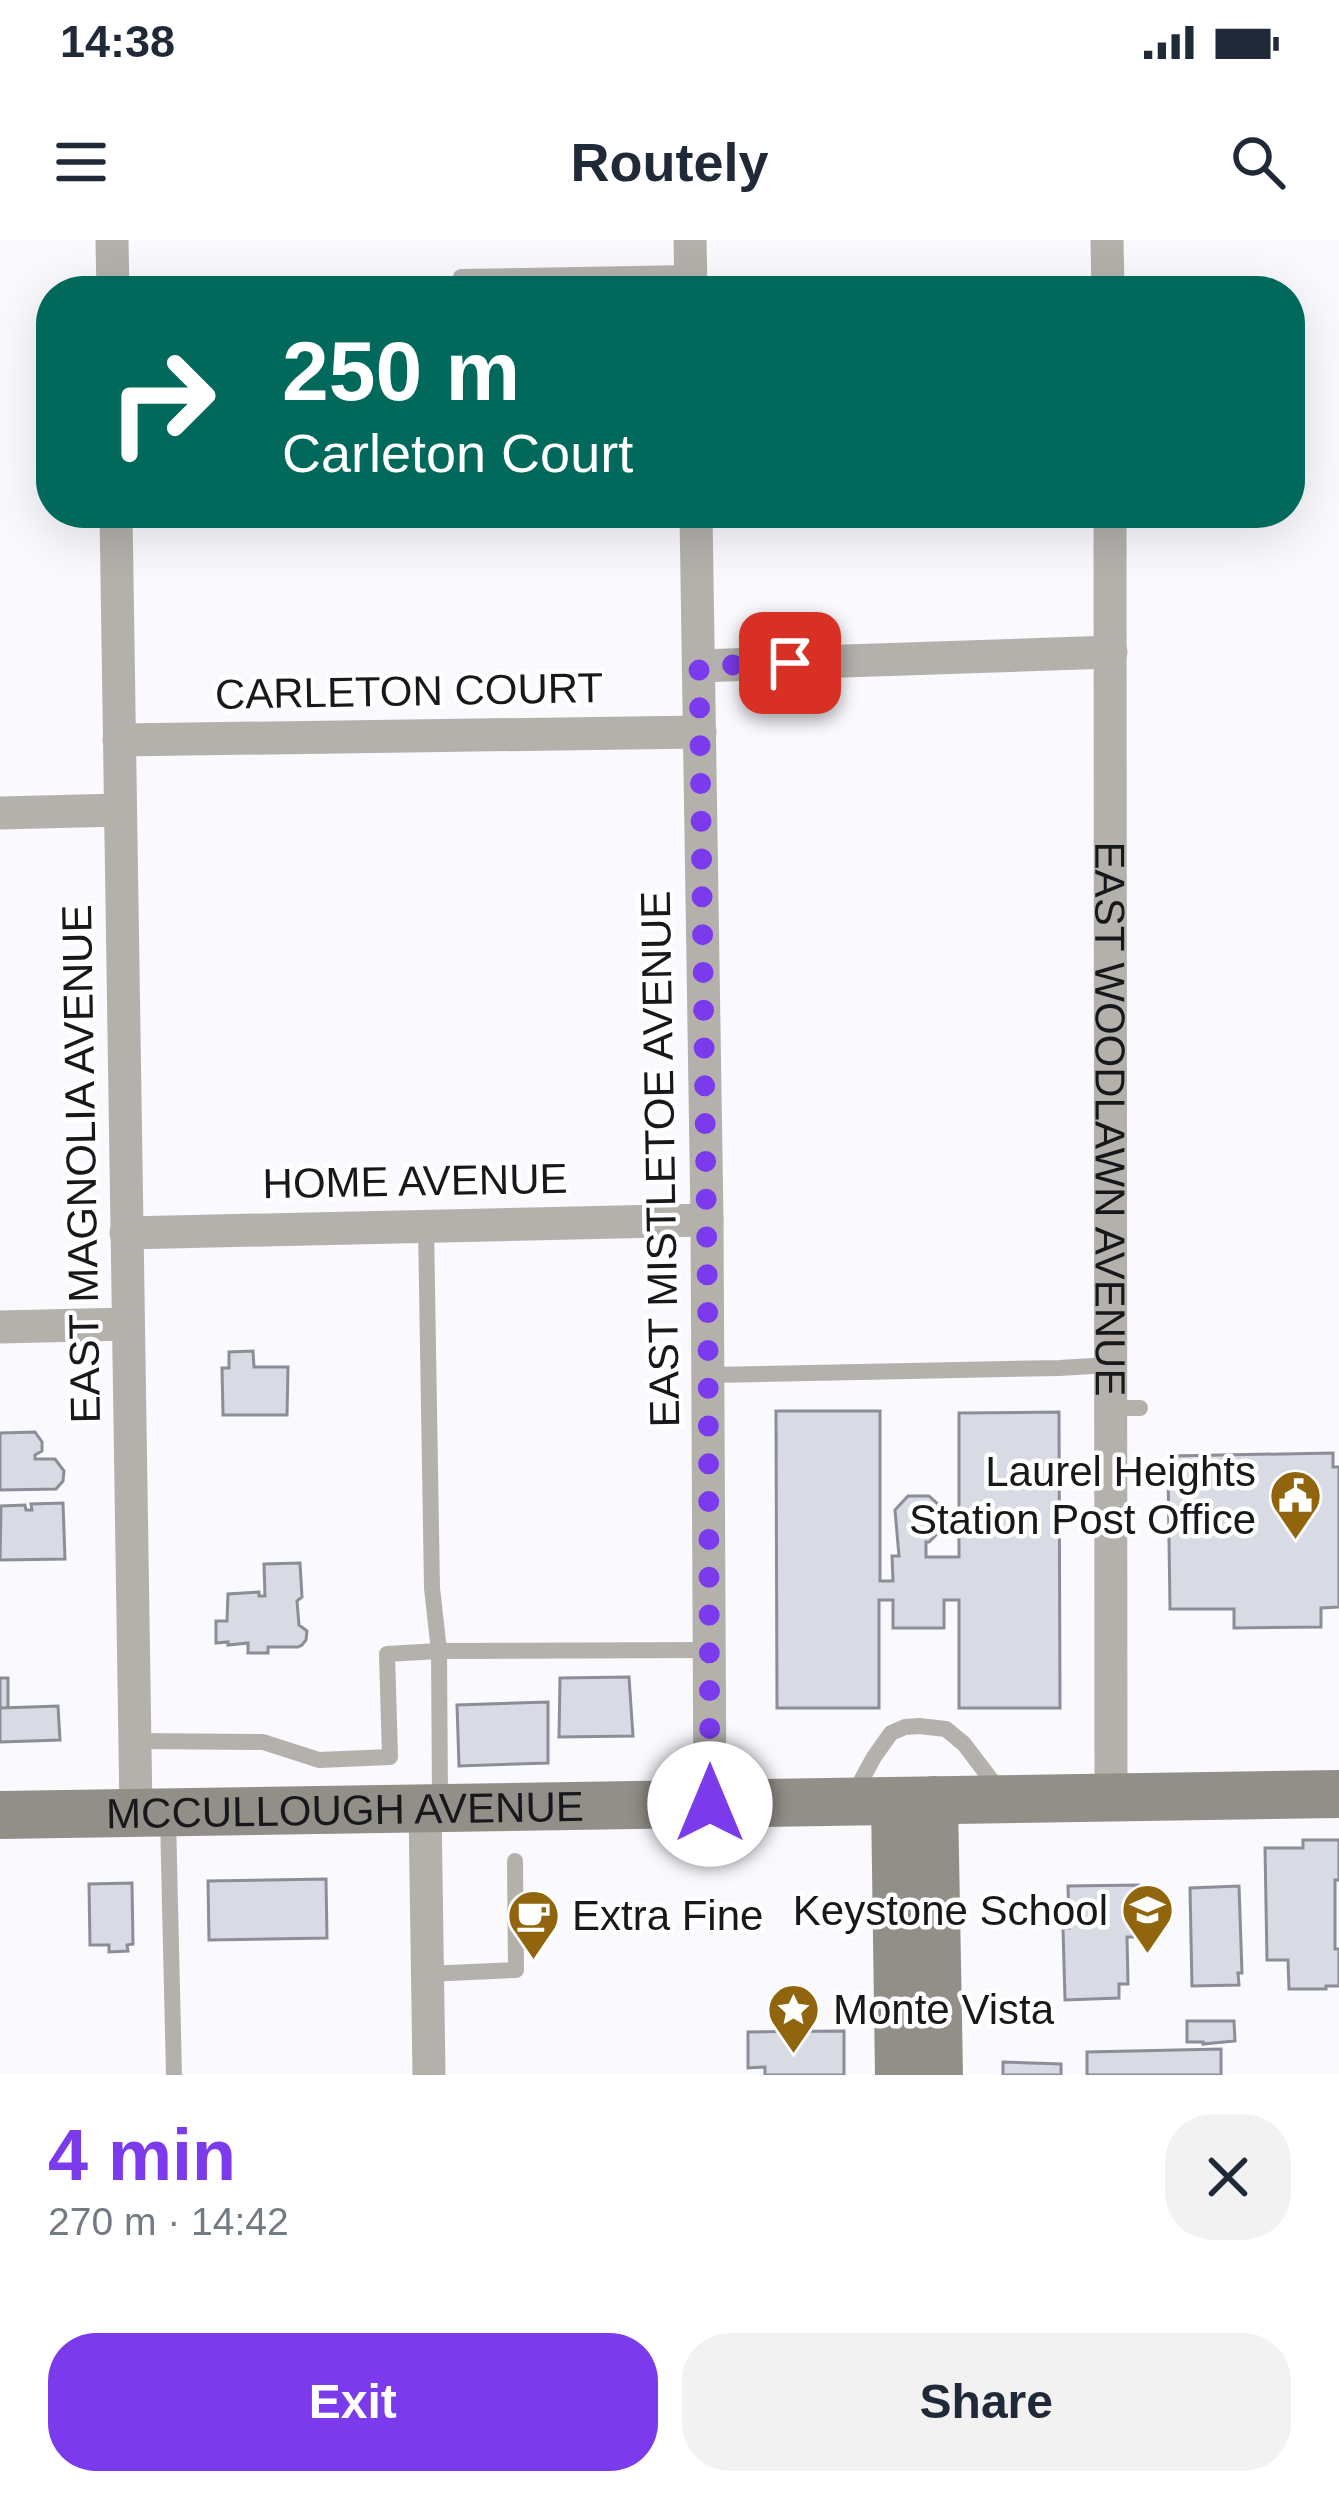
<!DOCTYPE html>
<html lang="en">
<head>
<meta charset="utf-8">
<style>
  :root { --surface:#fff; --page:#f2f2f3; --text:#1f2937; --muted:#747a83; --accent:#7c3aed }
  body { margin:0; font-family:Arial,sans-serif; background:var(--page); color:var(--text); height:100vh; display:flex; flex-direction:column; font-size:45px; white-space:nowrap }
  * { box-sizing:border-box; margin:0 }
  p { font-size:39px; color:var(--muted) }
  .icon { flex:none; width:66px; height:66px; fill:none; stroke:currentColor; stroke-width:2; stroke-linecap:round; stroke-linejoin:round }
  .map { position:relative; height:1835px; overflow:hidden }
  .sheet { display:flex; flex-direction:column; background:var(--surface); flex:1 }
  .sheet>* { flex:none }
  .banner { position:absolute; left:36px; top:36px; width:1269px; height:252px; border-radius:48px; box-shadow:0 12px 48px #0002; background:#00695c; color:#fff; overflow:hidden }
  .pin { position:absolute; display:grid; place-items:center; width:102px; height:102px; color:#fff; margin:-51px; border-radius:24px; box-shadow:0 6px 18px #0006 }
  .me { position:absolute; width:132px; margin:-66px; rotate:0deg; stroke-linejoin:round; filter:drop-shadow(0 0 9px #0008) }
  .turn { display:flex; align-items:center; gap:42px; height:252px; padding:0 48px; font-size:54px }
  .turn .icon { width:156px; height:156px; stroke-width:2.5 }
  .turn b { display:block; font-size:84px; line-height:102px }
  .round { display:grid; place-items:center; flex:none; width:126px; height:126px; border-radius:48px; background:var(--page) }
  .overview { display:flex; align-items:center; justify-content:space-between; height:204px; padding:0 48px }
  h1 { font-size:72px; font-weight:700; line-height:90px; color:var(--accent) }
  .button { display:flex; gap:24px; margin-top:auto; padding:24px 48px }
  .button a { flex:1; height:138px; border-radius:48px; background:var(--accent); color:#fff; font-size:48px; font-weight:700; line-height:138px; text-align:center }
  .button a+a { background:var(--page); color:var(--text) }
  .status { display:flex; justify-content:space-between; align-items:center; height:84px; padding:0 60px; background:var(--surface); direction:ltr }
  .status svg { height:33px; fill:currentColor }
  header { display:flex; justify-content:space-between; align-items:center; height:156px; padding:0 48px; background:var(--surface); font-size:54px; font-weight:700 }
  .map>svg:first-child { display:block }
</style>
</head>
<body>
<div class="status"><b>14:38</b><svg viewBox="0 0 49 12"><path d="M0 12V9h3v3zM5 12V6h3v6zM10 12V3h3v9zM15 12V0h3v12zM26 1h20v11H26zM47 4h2v5h-2z"/></svg></div>
<header><svg class="icon" aria-label="menu" viewBox="0 0 24 24"><path d="M4 6h16M4 12h16M4 18h16"/></svg>Routely<svg class="icon" aria-label="search" viewBox="0 0 24 24"><circle cx="10" cy="10" r="6"/><path d="M15 15l6 6"/></svg></header>
<div class="map">
<svg width="1339" height="1835" viewBox="0 0 1339 1835">
  <rect width="100%" height="100%" fill="#f9f9fe"/>
  <path fill="#d8dae4" stroke="#8c8d97" stroke-width="3" d="M 253,1111 L 254,1127 L 288,1127 L 287,1175 L 223,1175 L 222,1128 L 229,1128 L 229,1112 Z
    M 776,1171 L 880,1171 L 880,1341 L 893,1341 L 892,1316 L 899,1316 L 895,1270 L 908,1256 L 929,1256 L 942,1268 L 942,1289 L 929,1302 L 926,1302 L 926,1317 L 959,1317 L 959,1173 L 1059,1172 L 1060,1468 L 959,1468 L 959,1360 L 944,1360 L 944,1388 L 893,1388 L 893,1360 L 879,1360 L 879,1468 L 777,1468 Z
    M 35,1192 L 42,1202 L 42,1211 L 35,1215 L 35,1219 L 55,1219 L 64,1231 L 63,1241 L 56,1249 L 0,1250 L 0,1193 Z
    M 1333,1213 L 1333,1227 L 1339,1227 L 1339,1367 L 1321,1368 L 1321,1387 L 1234,1388 L 1234,1369 L 1170,1369 L 1168,1229 L 1170,1229 L 1170,1216 Z
    M 63,1263 L 65,1319 L 0,1320 L 1,1266 L 25,1265 L 26,1270 L 32,1270 L 31,1264 Z
    M 300,1323 L 302,1357 L 297,1361 L 299,1385 L 307,1391 L 306,1400 L 302,1405 L 298,1407 L 268,1407 L 268,1413 L 248,1413 L 248,1403 L 228,1405 L 228,1402 L 216,1403 L 216,1381 L 227,1381 L 228,1354 L 259,1352 L 259,1356 L 265,1356 L 264,1324 Z
    M 629,1437 L 633,1496 L 559,1497 L 560,1438 Z
    M 0,1438 L 8,1438 L 8,1468 L 0,1468 Z
    M 548,1462 L 548,1523 L 459,1526 L 457,1465 Z
    M 58,1466 L 60,1500 L 0,1502 L 0,1468 Z
    M 1303,1600 L 1338,1600 L 1339,1602 L 1339,1640 L 1335,1640 L 1335,1709 L 1339,1709 L 1339,1746 L 1326,1746 L 1326,1749 L 1289,1749 L 1288,1720 L 1267,1720 L 1265,1608 L 1303,1608 Z
    M 326,1639 L 327,1698 L 209,1700 L 208,1641 Z
    M 132,1643 L 133,1704 L 127,1705 L 128,1711 L 109,1712 L 109,1705 L 90,1705 L 89,1644 Z
    M 1138,1645 L 1139,1697 L 1127,1697 L 1128,1744 L 1119,1744 L 1119,1758 L 1065,1760 L 1063,1688 L 1069,1688 L 1068,1646 Z
    M 1239,1646 L 1242,1733 L 1238,1733 L 1239,1745 L 1192,1746 L 1190,1648 Z
    M 1187,1781 L 1234,1781 L 1235,1801 L 1203,1804 L 1203,1802 L 1187,1802 Z
    M 844,1791 L 844,1835 L 765,1835 L 765,1827 L 748,1828 L 748,1792 Z
    M 1221,1809 L 1221,1835 L 1087,1835 L 1087,1812 Z
    M 1003,1822 L 1061,1824 L 1061,1835 L 1003,1835 Z"/>
  <g fill="none" stroke-linecap="round" stroke-linejoin="round">
    <path stroke="#b4b1ad" stroke-width="16" d="M 461,37 L 690,33
      M 709,1135 L 1059,1128 L 1110,1125
      M 1111,1168 L 1140,1168
      M 136,1501 L 263,1502 L 319,1520 L 390,1517 L 387,1414 L 439,1411 L 432,1348 L 426,986
      M 854,1554 L 874,1517 L 891,1493 L 905,1487 L 919,1486 L 946,1489 L 964,1504 L 1002,1554
      M 440,1561 L 439,1411 L 709,1410
      M 168,1578 L 174,1835
      M 427,1734 L 516,1730 L 515,1621"/>
    <g stroke="#b4b1ad" stroke-width="33">
      <path d="M 112,0 L 113,51"/>
      <path d="M 690,0 L 691,51"/>
      <path d="M 1107,0 L 1108,51"/>
      <path d="M 116,273 L 136,1573"/>
      <path d="M 696,273 L 707,980 L 710,1564"/>
      <path id="s1" d="M 1110,273 L 1111,1557"/>
      <path d="M 699,426 L 1111,412"/>
      <path d="M 119,500 L 700,492"/>
      <path d="M 0,573 L 120,570"/>
      <path d="M 126,993 L 707,980"/>
      <path d="M 0,1087 L 128,1084"/>
      <path d="M 425,1568 L 429,1835"/>
    </g>
    <g stroke="#928e88" stroke-width="48">
      <path d="M 934,1560 L 939,1835"/>
      <path d="M 895,1561 L 899,1835"/>
      <path id="s2" d="M 0,1575 L 1339,1554"/>
    </g>
  </g>
  <g fill="none" stroke-linecap="round" stroke-linejoin="round">
    <path stroke="#7c3aed" stroke-width="21" stroke-dasharray="0 37.8" d="M 710,1564 L 708,1096 L 699,426 L 790,423"/>
  </g>
  <defs>
    <symbol id="civic-pin" viewBox="-11 -11 22 30"><path d="M0 17L-7.5 6A9.5 9.5 0 1 1 7.5 6Z" fill="#90650e" stroke="#fff"/><path d="M-.6-6.5H3V-4.5H.6V-3L4-1V1h2V6H-6V1h2V-1L-.6-3ZM-1.2 2.5V6h2.4V2.5Z" fill="#fff"/></symbol>
    <symbol id="school-pin" viewBox="-11 -11 22 30"><path d="M0 17L-7.5 6A9.5 9.5 0 1 1 7.5 6Z" fill="#90650e" stroke="#fff"/><path d="M0-5L7-2L0 1L-7-2ZM-4 1L0 2.5L4 1V4Q0 6-4 4Z" fill="#fff"/></symbol>
    <symbol id="cafe-pin" viewBox="-11 -11 22 30"><path d="M0 17L-7.5 6A9.5 9.5 0 1 1 7.5 6Z" fill="#90650e" stroke="#fff"/><path d="M-5.5-4.5H6V0H3Q3 3.5 0 3.5H-2.5Q-5.5 3.5-5.5 0ZM3-3.2v2h1.7v-2ZM-6 4.5H4V6H-6Z" fill="#fff"/></symbol>
    <symbol id="sight-pin" viewBox="-11 -11 22 30"><path d="M0 17L-7.5 6A9.5 9.5 0 1 1 7.5 6Z" fill="#90650e" stroke="#fff"/><path d="M0-6L1.8-2.2L6-1.7L2.9 1.2L3.7 5.4L0 3.3L-3.7 5.4L-2.9 1.2L-6-1.7L-1.8-2.2Z" fill="#fff"/></symbol>
  </defs>
  <g fill-rule="evenodd">
    <use href="#civic-pin" x="1266" y="1226" width="59" height="81"/>
    <use href="#school-pin" x="1118" y="1640" width="59" height="81"/>
    <use href="#cafe-pin" x="504" y="1646" width="59" height="81"/>
    <use href="#sight-pin" x="764" y="1740" width="59" height="81"/>
  </g>
  <g text-anchor="middle" dominant-baseline="central" stroke-width="9" stroke-linejoin="round" paint-order="stroke">
    <g font-size="42" fill="#17181b" stroke="#fff">
      <text transform="translate(409 451) rotate(-1)">CARLETON COURT</text>
      <text stroke="none"><textPath href="#s1" startOffset="606">EAST WOODLAWN AVENUE</textPath></text>
      <text transform="translate(660 919) rotate(-91)">EAST MISTLETOE AVENUE</text>
      <text transform="translate(81 924) rotate(-91)">EAST MAGNOLIA AVENUE</text>
      <text transform="translate(415 941) rotate(-1)">HOME AVENUE</text>
      <text stroke="none"><textPath href="#s2" startOffset="345">MCCULLOUGH AVENUE</textPath></text>
    </g>
    <g font-size="42" fill="#17181b" stroke="#fff" text-anchor="end">
      <text x="1256" y="1231">Laurel Heights<tspan x="1256" dy="48">Station Post Office</tspan></text>
      <text x="1108" y="1670">Keystone School</text>
      <text x="572" y="1675" text-anchor="start">Extra Fine</text>
      <text x="833" y="1769" text-anchor="start">Monte Vista</text>
    </g>
  </g>
</svg>
<div class="pin" style="left:790px;top:423px;background:#d93025"><svg class="icon" aria-label="arrive" viewBox="0 0 24 24"><path d="M6 21V4h12l-3 4 3 4H6"/></svg></div>
<svg class="me" style="left:710px;top:1564px" viewBox="-20 -20 40 40"><circle r="19" fill="#fff"/><path d="M0-13L10 11 0 6-10 11z" fill="#7c3aed"/></svg>
<div class="banner">
<div class="turn"><svg class="icon" aria-label="right" viewBox="0 0 24 24"><path d="M7 20v-9h11M14 6l5 5-5 5"/></svg><div><b>250 m</b>Carleton Court</div></div>
</div>
</div>
<section class="sheet">
<div class="overview"><div><h1>4 min</h1><p>270 m · 14:42</p></div><a class="round"><svg class="icon" aria-label="close" viewBox="0 0 24 24"><path d="M6 6l12 12M18 6L6 18"/></svg></a></div>
<div class="button"><a>Exit</a><a>Share</a></div>
</section>
</body>
</html>
